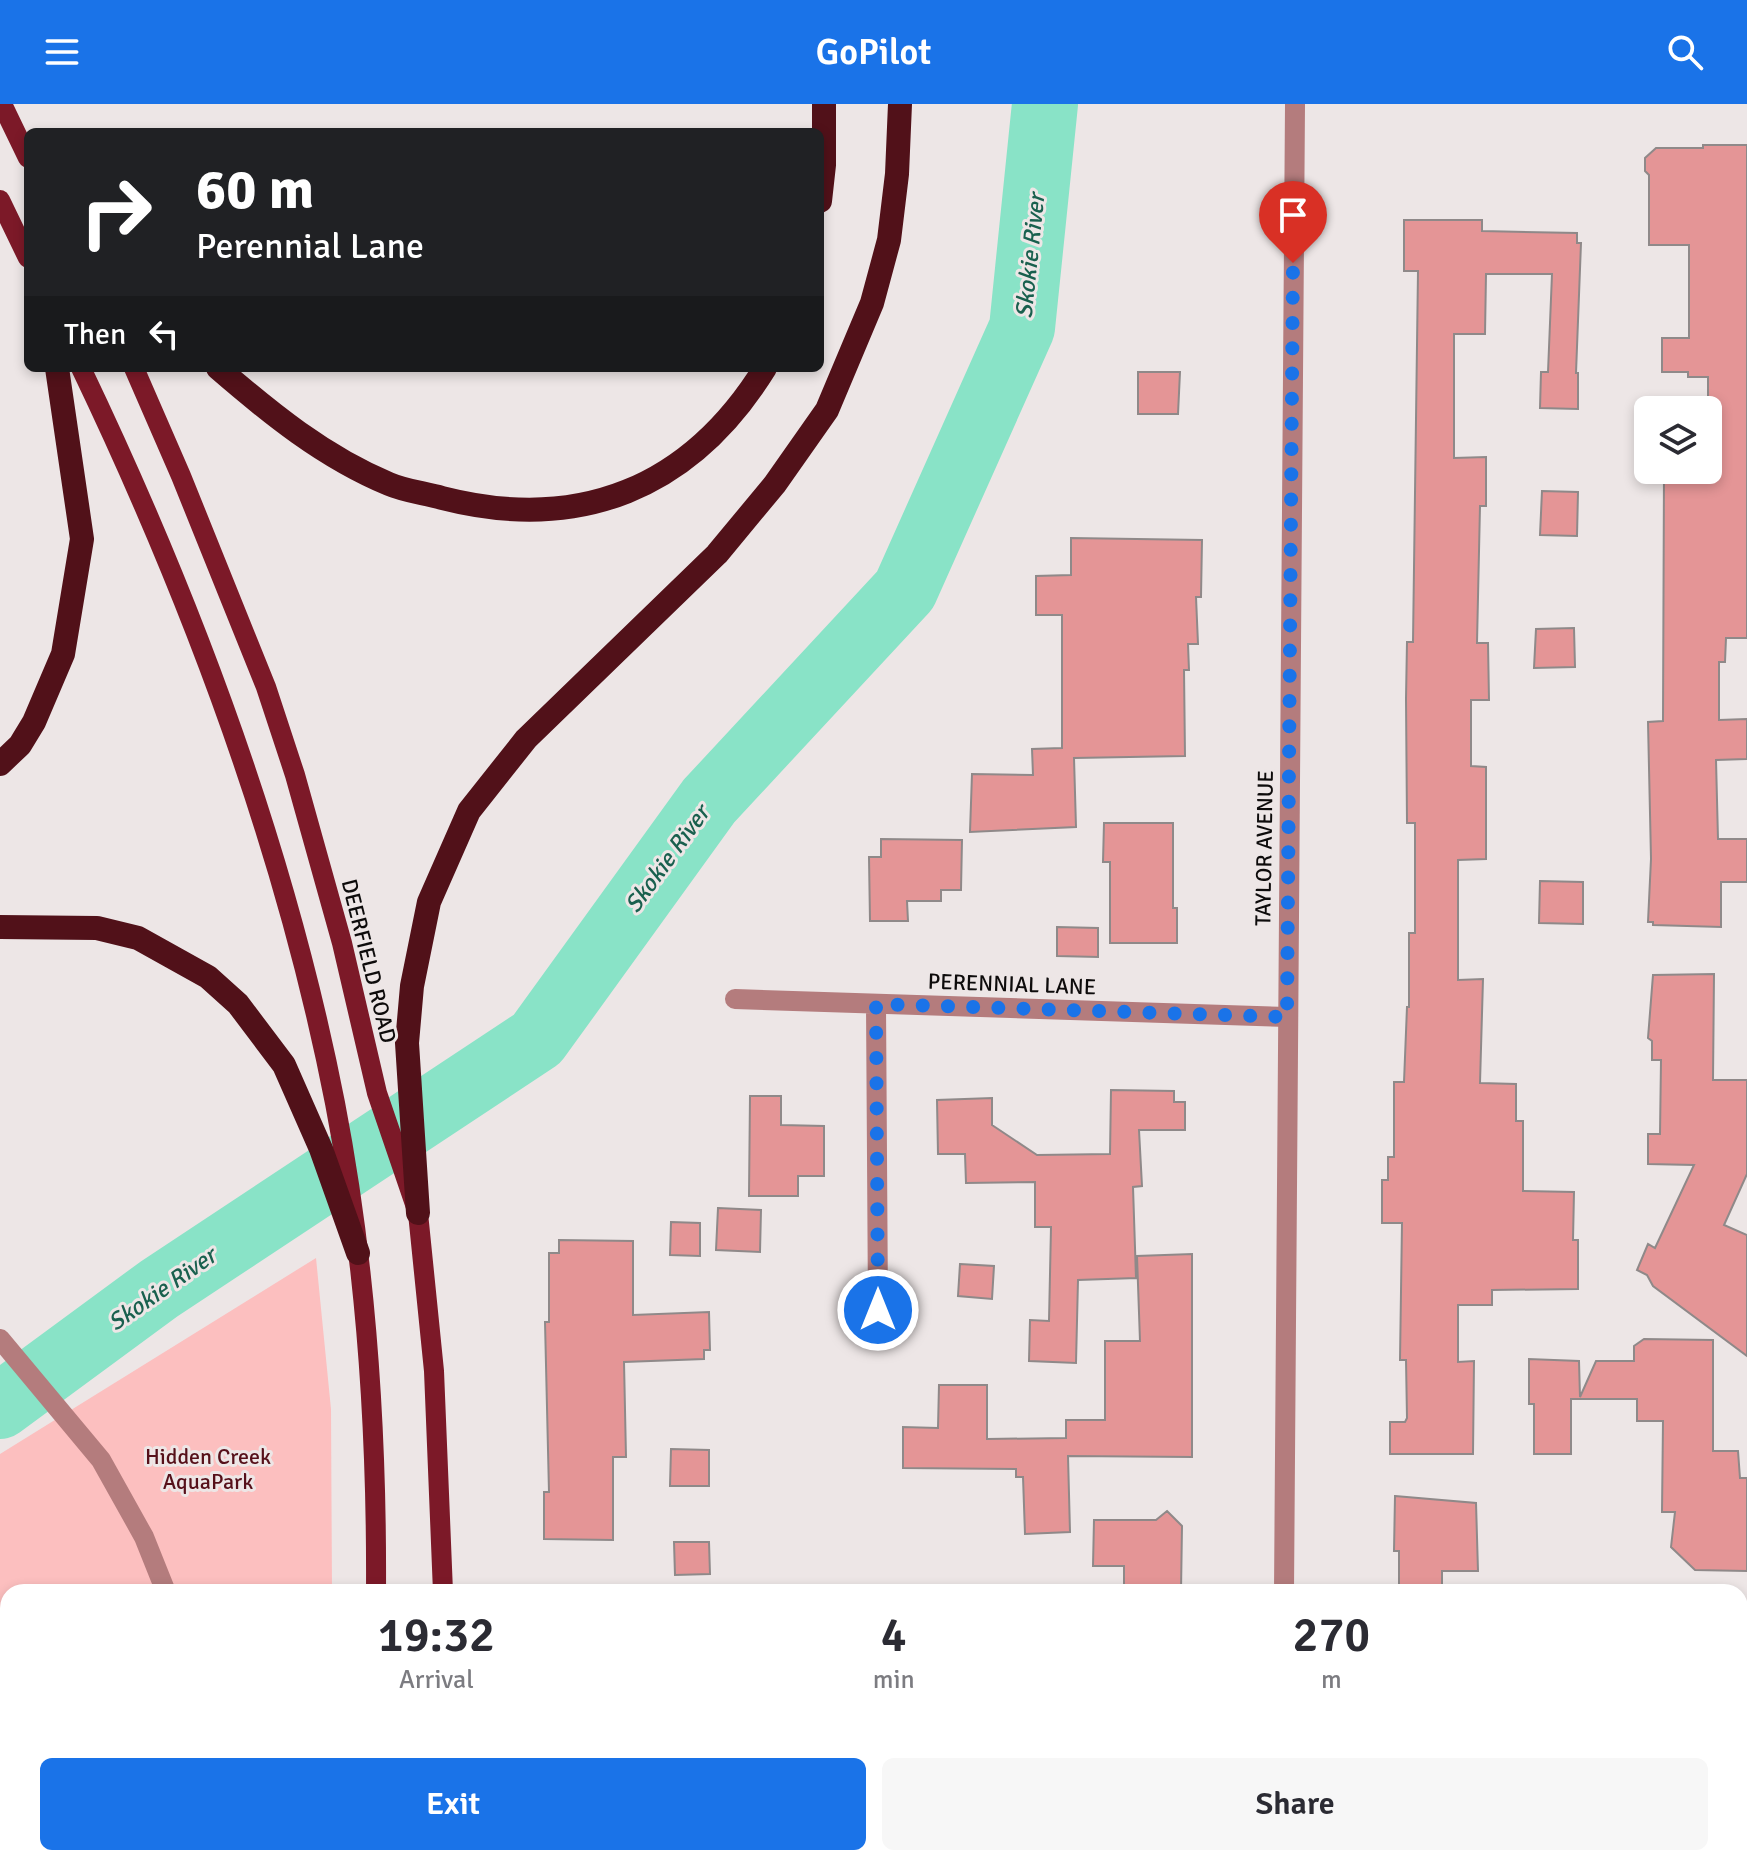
<!DOCTYPE html>
<html lang="en">
<head>
<meta charset="utf-8">
<style>
  :root { --surface:#fff; --page:#f7f7f7; --text:#2b2b33; --muted:#7c7c81; --accent:#1a73e8 }
  body { margin:0; font-family:Signika,sans-serif; background:var(--page); color:var(--text); height:100vh; display:flex; flex-direction:column; font-size:30px; white-space:nowrap }
  * { box-sizing:border-box; margin:0 }
  p { font-size:26px; color:var(--muted) }
  .icon { flex:none; width:44px; height:44px; fill:none; stroke:currentColor; stroke-width:2; stroke-linecap:round; stroke-linejoin:round }
  .map { position:relative; flex:1; overflow:hidden }
  .drawer { position:absolute; left:0px; top:1480px; width:1748px; height:282px; display:flex; flex-direction:column; background:var(--surface); border-radius:24px 24px 0 0; box-shadow:0 4px 12px #0003 }
  .drawer>* { flex:none }
  .top-card { position:absolute; left:24px; top:24px; width:800px; height:244px; border-radius:12px; box-shadow:0 4px 12px #0003; background:#202124; color:#fff; overflow:hidden }
  .fabs { position:absolute; left:1634px; top:292px; display:grid; gap:16px }
  .fabs a { display:grid; place-items:center; width:88px; height:88px; border-radius:12px; background:var(--surface); box-shadow:0 4px 12px #0003; font-size:40px }
  .pin { position:absolute; display:grid; place-items:center; width:68px; height:68px; color:#fff; margin:-82px -34px; border-radius:50% 50% 50% 0; rotate:-45deg; box-shadow:0 0 8px #0007 }
  .pin .icon { rotate:45deg }
  .me { position:absolute; width:88px; margin:-44px; rotate:0deg; stroke-linejoin:round; filter:drop-shadow(0 0 6px #0008) }
  .turn { display:flex; align-items:center; gap:28px; height:168px; padding:0 40px; font-size:36px }
  .turn .icon { width:104px; height:104px; stroke-width:2.5 }
  .turn b { display:block; font-size:56px; line-height:68px }
  .then { display:flex; align-items:center; height:76px; padding:0 40px; background:#0003; gap:16px; font-size:30px }
  .eta { display:flex; justify-content:space-evenly; align-items:center; height:136px; text-align:center }
  .eta b { font-size:48px; font-weight:600; line-height:56px }
  .button { display:flex; gap:16px; margin-top:auto; padding:16px 40px }
  .button a { flex:1; height:92px; border-radius:12px; background:var(--accent); color:#fff; font-size:32px; font-weight:600; line-height:92px; text-align:center }
  .button a+a { background:var(--page); color:var(--text) }
  header { display:flex; justify-content:space-between; align-items:center; height:104px; padding:0 40px; background:var(--accent); color:#fff; font-size:36px; font-weight:600 }
  .map>svg:first-child { display:block }
</style>
</head>
<body>
<header><svg class="icon" aria-label="menu" viewBox="0 0 24 24"><path d="M4 6h16M4 12h16M4 18h16"/></svg>GoPilot<svg class="icon" aria-label="search" viewBox="0 0 24 24"><circle cx="10" cy="10" r="6"/><path d="M15 15l6 6"/></svg></header>
<div class="map">
<svg width="1747" height="1761" viewBox="0 0 1747 1761">
  <rect width="100%" height="100%" fill="#ede6e6"/>
  <path fill="#fcbfbf" d="M 316,1154 L 331,1305 L 332,1488 L 8,1488 L 8,1754 L 334,1754 L 335,1761 L 0,1761 L 0,1350 Z"/>
  <g fill="none" stroke-linecap="round" stroke-linejoin="round">
    <path stroke="#89e3c7" stroke-width="66" d="M 0,1302 L 159,1185 L 537,935 L 709,697 L 905,486 L 1022,224 L 1045,0"/>
  </g>
  <path fill="#e49596" stroke="#8f8989" stroke-width="2" d="M 1703,41 L 1747,41 L 1747,534 L 1726,534 L 1725,558 L 1719,558 L 1719,616 L 1747,615 L 1747,655 L 1716,656 L 1718,735 L 1747,735 L 1747,778 L 1721,778 L 1721,823 L 1653,821 L 1653,818 L 1648,818 L 1651,755 L 1648,618 L 1663,617 L 1664,366 L 1708,366 L 1708,273 L 1688,273 L 1688,268 L 1662,268 L 1662,234 L 1689,234 L 1689,141 L 1649,141 L 1649,71 L 1645,67 L 1645,54 L 1656,44 L 1703,44 Z
    M 1404,116 L 1482,116 L 1482,127 L 1577,129 L 1577,139 L 1581,139 L 1576,269 L 1578,269 L 1578,305 L 1540,304 L 1541,268 L 1548,268 L 1552,170 L 1486,170 L 1485,230 L 1454,230 L 1454,354 L 1486,353 L 1486,402 L 1480,402 L 1477,539 L 1488,539 L 1489,596 L 1471,596 L 1471,662 L 1486,663 L 1486,755 L 1458,756 L 1458,876 L 1483,875 L 1480,979 L 1516,980 L 1516,1017 L 1523,1017 L 1523,1087 L 1574,1088 L 1573,1136 L 1578,1136 L 1578,1185 L 1492,1186 L 1492,1201 L 1458,1201 L 1458,1258 L 1474,1257 L 1473,1350 L 1390,1350 L 1390,1318 L 1405,1318 L 1407,1314 L 1406,1256 L 1400,1256 L 1402,1119 L 1382,1119 L 1382,1076 L 1388,1076 L 1388,1053 L 1394,1053 L 1394,978 L 1404,978 L 1407,903 L 1409,903 L 1409,829 L 1415,829 L 1415,719 L 1407,719 L 1406,595 L 1407,538 L 1413,538 L 1418,167 L 1404,167 Z
    M 1138,268 L 1180,268 L 1178,310 L 1138,310 Z
    M 1542,387 L 1578,388 L 1577,432 L 1540,431 Z
    M 1071,434 L 1202,436 L 1201,493 L 1196,493 L 1198,540 L 1188,540 L 1189,566 L 1184,566 L 1185,652 L 1074,654 L 1076,723 L 970,728 L 972,670 L 1033,671 L 1032,645 L 1062,644 L 1062,511 L 1036,511 L 1036,472 L 1071,471 Z
    M 1574,524 L 1575,563 L 1534,564 L 1536,525 Z
    M 1104,719 L 1173,719 L 1173,804 L 1177,804 L 1177,839 L 1110,839 L 1110,758 L 1103,758 Z
    M 881,735 L 962,736 L 961,786 L 941,786 L 941,797 L 907,797 L 908,817 L 870,817 L 869,753 L 881,753 Z
    M 1540,777 L 1583,778 L 1583,820 L 1539,819 Z
    M 1057,823 L 1098,824 L 1098,853 L 1057,852 Z
    M 1714,870 L 1713,976 L 1747,976 L 1747,1070 L 1724,1121 L 1747,1131 L 1747,1252 L 1653,1182 L 1647,1171 L 1637,1166 L 1648,1140 L 1655,1144 L 1694,1061 L 1648,1060 L 1648,1030 L 1660,1030 L 1661,956 L 1652,956 L 1652,937 L 1648,934 L 1653,871 Z
    M 1111,986 L 1174,987 L 1174,998 L 1185,998 L 1185,1026 L 1139,1026 L 1142,1082 L 1133,1083 L 1136,1174 L 1078,1176 L 1076,1259 L 1029,1257 L 1030,1216 L 1049,1217 L 1051,1123 L 1035,1123 L 1035,1078 L 966,1079 L 965,1050 L 938,1050 L 937,996 L 992,994 L 992,1021 L 1037,1051 L 1110,1050 Z
    M 750,992 L 781,992 L 781,1021 L 824,1022 L 824,1072 L 798,1072 L 798,1092 L 749,1092 Z
    M 718,1104 L 761,1106 L 760,1148 L 716,1146 Z
    M 671,1118 L 700,1119 L 700,1152 L 670,1151 Z
    M 559,1136 L 633,1137 L 633,1211 L 709,1208 L 710,1246 L 704,1246 L 704,1255 L 624,1258 L 626,1353 L 613,1353 L 613,1436 L 544,1435 L 544,1388 L 549,1388 L 545,1218 L 549,1218 L 549,1149 L 559,1149 Z
    M 1192,1150 L 1192,1353 L 1068,1352 L 1070,1428 L 1025,1430 L 1023,1373 L 1016,1373 L 1016,1365 L 903,1364 L 903,1323 L 938,1324 L 939,1281 L 987,1281 L 987,1335 L 1066,1334 L 1066,1316 L 1105,1316 L 1105,1237 L 1140,1237 L 1137,1152 Z
    M 960,1160 L 994,1162 L 992,1195 L 958,1192 Z
    M 1644,1235 L 1713,1236 L 1713,1347 L 1738,1347 L 1740,1374 L 1747,1374 L 1747,1467 L 1695,1466 L 1671,1443 L 1675,1408 L 1662,1408 L 1663,1317 L 1637,1317 L 1637,1295 L 1571,1295 L 1571,1350 L 1534,1350 L 1534,1300 L 1529,1300 L 1529,1255 L 1579,1257 L 1580,1293 L 1596,1257 L 1634,1257 L 1634,1242 Z
    M 671,1345 L 709,1346 L 709,1382 L 670,1382 Z
    M 1395,1392 L 1476,1399 L 1478,1467 L 1442,1467 L 1442,1488 L 1399,1488 L 1399,1447 L 1394,1447 Z
    M 1167,1407 L 1182,1422 L 1181,1488 L 1124,1488 L 1124,1462 L 1093,1462 L 1094,1416 L 1156,1416 Z
    M 674,1438 L 709,1438 L 710,1470 L 675,1471 Z"/>
  <g fill="none" stroke-linecap="round" stroke-linejoin="round">
    <path stroke="#b47c7d" stroke-width="20" d="M 735,895 L 1287,913
      M 876,900 L 878,1206
      M 0,1235 L 101,1356 L 144,1433 L 166,1488
      M 1284,1488 L 1295,1
      M 108,1761 L 111,1754
      M 1283,1761 L 1283,1754"/>
    <path stroke="#7c1928" stroke-width="20" d="M 2,0 L 28,54
      M 0,96 L 28,154
      M 81,264 C 193,498 285,743 335,999 C 366,1159 377,1325 376,1488
      M 134,264 L 181,372 L 266,583 L 295,671 L 342,839 L 377,989 L 418,1109 L 434,1267 L 443,1488
      M 444,1754 L 444,1761
      M 374,1761 L 375,1754"/>
    <path stroke="#511119" stroke-width="24" d="M 820,97 L 824,61 L 824,0
      M 218,264 C 270,309 324,353 389,380 C 405,387 424,389 442,394 C 579,429 690,385 765,264
      M 0,660 L 20,641 L 34,618 L 63,550 L 82,435 L 57,264
      M 0,823 L 97,824 L 138,834 L 208,873 L 238,900 L 284,961 L 321,1045 L 358,1149
      M 418,1109 L 407,939 L 412,882 L 429,798 L 469,707 L 526,635 L 717,450 L 775,380 L 827,306 L 872,199 L 889,136 L 897,70 L 900,0"/>
  </g>
  <g fill="none" stroke-linecap="round" stroke-linejoin="round">
    <path stroke="#1a73e8" stroke-width="14" stroke-dasharray="0 25.2" d="M 878,1206 L 876,900 L 1287,913 L 1293,159"/>
  </g>
  <g text-anchor="middle" dominant-baseline="central" stroke-width="6" stroke-linejoin="round" paint-order="stroke">
    <g font-size="22" fill="#0d0b0b" stroke="#ede6e6">
      <text transform="translate(1264 744) rotate(-89)">TAYLOR AVENUE</text>
      <text transform="translate(369 857) rotate(76)">DEERFIELD ROAD</text>
      <text transform="translate(1012 880) rotate(2)">PERENNIAL LANE</text>
    </g>
    <g font-size="22" fill="#56101a" stroke="#ede6e6">
      <text x="208" y="1352">Hidden Creek<tspan x="208" dy="25">AquaPark</tspan></text>
    </g>
    <g font-size="24" font-style="italic" fill="#19604e" stroke="#ede6e6">
      <text transform="translate(1030 152) rotate(-84)">Skokie River</text>
      <text transform="translate(667 755) rotate(-54)">Skokie River</text>
      <text transform="translate(162 1185) rotate(-35)">Skokie River</text>
    </g>
  </g>
</svg>
<div class="fabs">
<a><svg class="icon" aria-label="layers" viewBox="0 0 24 24"><path d="M12 4l9 5-9 5-9-5zM3 14l9 5 9-5"/></svg></a>
</div>
<div class="pin" style="left:1293px;top:159px;background:#d93025"><svg class="icon" aria-label="arrive" viewBox="0 0 24 24"><path d="M6 21V4h12l-3 4 3 4H6"/></svg></div>
<svg class="me" style="left:878px;top:1206px" viewBox="-20 -20 40 40"><circle r="17" fill="#1a73e8" stroke="#fff" stroke-width="3"/><path d="M0-11L8 9 0 5-8 9z" fill="#fff"/></svg>
<div class="top-card">
<div class="turn"><svg class="icon" aria-label="right" viewBox="0 0 24 24"><path d="M7 20v-9h11M14 6l5 5-5 5"/></svg><div><b>60 m</b>Perennial Lane</div></div>
<div class="then">Then<svg class="icon" aria-label="left" viewBox="0 0 24 24"><path d="M17 20v-9H6M10 6l-5 5 5 5"/></svg></div>
</div>
<section class="drawer">
<div class="eta">
<div><b>19:32</b><p>Arrival</p></div>
<div><b>4</b><p>min</p></div>
<div><b>270</b><p>m</p></div>
</div>
<div class="button"><a>Exit</a><a>Share</a></div>
</section>
</div>
</body>
</html>
